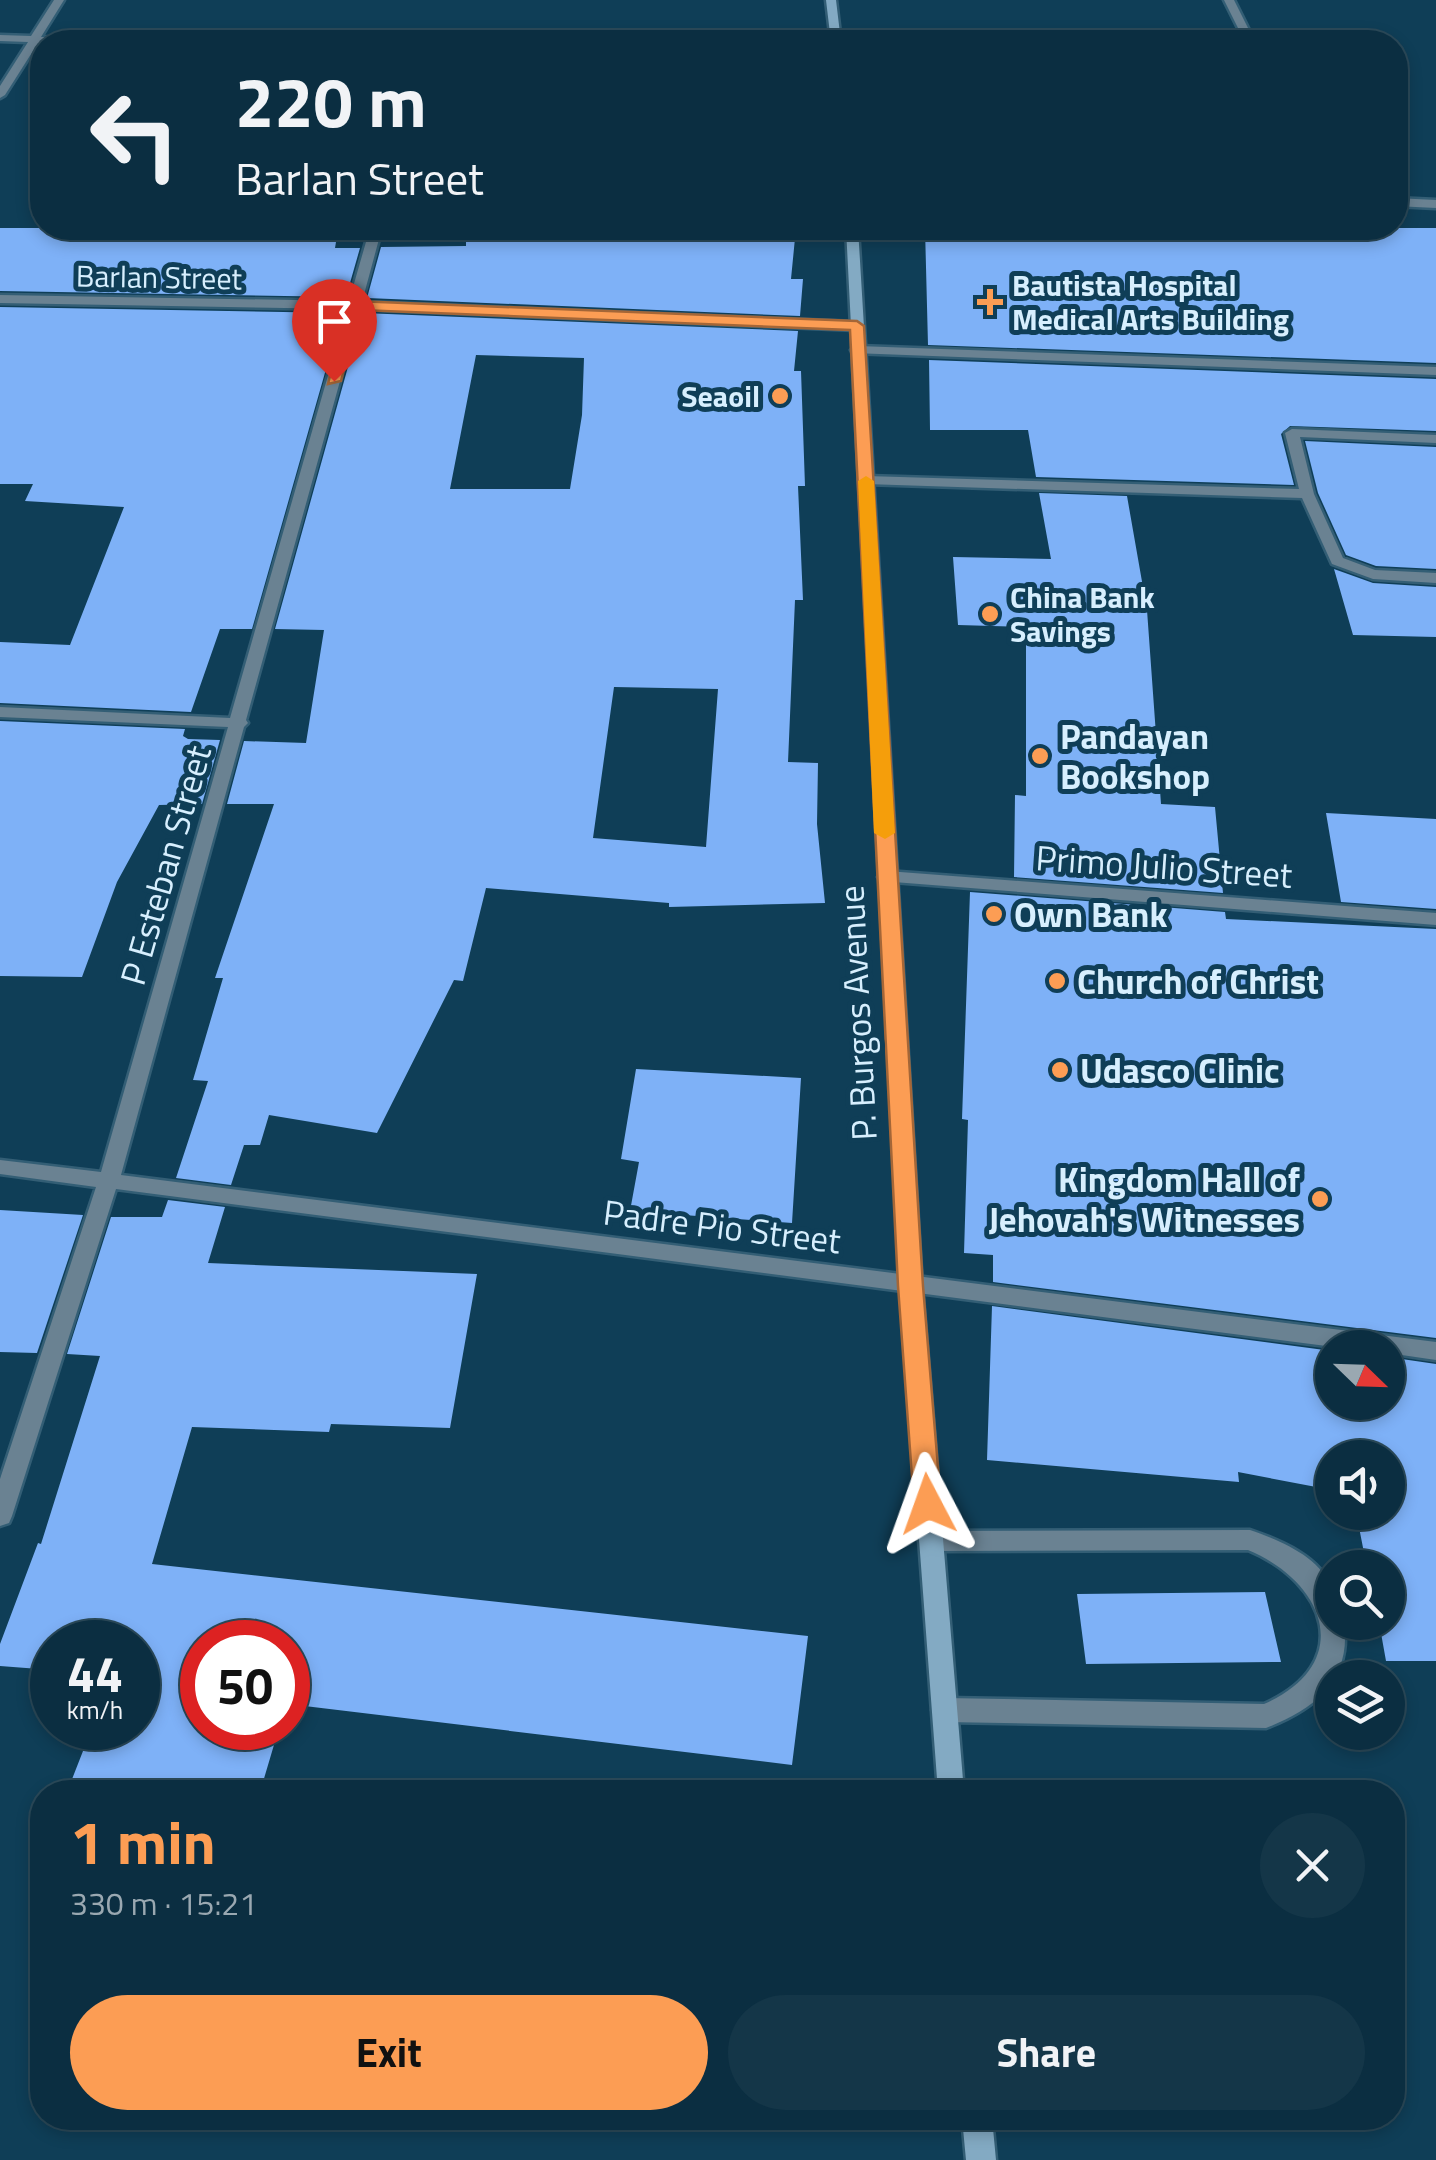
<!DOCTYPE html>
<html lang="en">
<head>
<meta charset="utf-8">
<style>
  :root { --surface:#0b2e41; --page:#143648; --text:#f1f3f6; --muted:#9aa8b1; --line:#2b4a5a; --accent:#fc9d54 }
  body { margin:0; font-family:"Titillium Web",sans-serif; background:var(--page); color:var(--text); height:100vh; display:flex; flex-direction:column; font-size:38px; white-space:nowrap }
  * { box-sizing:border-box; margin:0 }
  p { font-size:32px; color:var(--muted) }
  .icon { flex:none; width:55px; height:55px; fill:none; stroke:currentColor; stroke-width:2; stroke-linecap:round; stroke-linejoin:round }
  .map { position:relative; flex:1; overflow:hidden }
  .panel { position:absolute; left:30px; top:1780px; width:1375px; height:350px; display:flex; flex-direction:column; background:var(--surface); border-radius:40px; box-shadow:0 5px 15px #0003,0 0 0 2px var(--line) }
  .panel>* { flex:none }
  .top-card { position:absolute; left:30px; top:30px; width:1378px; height:210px; border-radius:40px; box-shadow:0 5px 15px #0003,0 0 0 2px var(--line); background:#0b2e41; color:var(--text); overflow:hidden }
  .needle { width:65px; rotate:113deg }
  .controls { position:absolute; left:1315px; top:1330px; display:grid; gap:20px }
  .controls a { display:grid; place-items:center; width:90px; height:90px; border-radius:50%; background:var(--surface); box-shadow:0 5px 15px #0003,0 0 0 2px var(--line); font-size:50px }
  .speed { position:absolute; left:30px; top:1620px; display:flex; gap:20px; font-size:50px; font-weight:700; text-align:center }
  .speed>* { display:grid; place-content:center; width:130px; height:130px; border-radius:50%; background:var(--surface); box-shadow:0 5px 15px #0003,0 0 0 2px var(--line); line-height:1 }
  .speed small { font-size:25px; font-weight:400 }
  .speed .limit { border:15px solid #d22; background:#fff; color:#111 }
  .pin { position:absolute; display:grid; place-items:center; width:85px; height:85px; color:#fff; margin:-102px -42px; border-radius:50% 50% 50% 0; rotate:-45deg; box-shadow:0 0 10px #0007 }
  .pin .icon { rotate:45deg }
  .me { position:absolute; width:110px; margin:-55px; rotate:356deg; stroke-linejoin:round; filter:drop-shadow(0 0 8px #0008) }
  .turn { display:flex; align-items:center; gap:35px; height:210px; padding:0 40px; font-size:45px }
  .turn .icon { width:130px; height:130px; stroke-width:2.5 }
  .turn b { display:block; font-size:70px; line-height:85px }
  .round { display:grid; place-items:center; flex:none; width:105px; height:105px; border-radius:52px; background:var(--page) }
  .overview { display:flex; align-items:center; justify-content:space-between; height:170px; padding:0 40px }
  h1 { font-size:60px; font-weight:700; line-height:75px; color:var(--accent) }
  .action { display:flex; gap:20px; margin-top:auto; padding:20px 40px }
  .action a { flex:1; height:115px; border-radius:60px; background:var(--accent); color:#111; font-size:40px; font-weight:700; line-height:115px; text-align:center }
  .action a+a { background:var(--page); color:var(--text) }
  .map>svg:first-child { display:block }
</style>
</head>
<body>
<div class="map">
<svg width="1436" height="2160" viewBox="0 0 1436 2160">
  <rect width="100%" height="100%" fill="#0f3e57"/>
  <path fill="#7eb1f7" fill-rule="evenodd" d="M 0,228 L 133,228 L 129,236 L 263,236 L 266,228 L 322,228 L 316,242 L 336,242 L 335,248 L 360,248 L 346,297 L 0,291 Z
    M 466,228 L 796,228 L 791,279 L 803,279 L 800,316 L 367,298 L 381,247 L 466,246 Z
    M 925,228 L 1436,228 L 1436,363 L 928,345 Z
    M 0,307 L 342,313 L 252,629 L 220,629 L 191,712 L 0,703 L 0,642 L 70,645 L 124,507 L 25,501 L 33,484 L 0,484 Z
    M 363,313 L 798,331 L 794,371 L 801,371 L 805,486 L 798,486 L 803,600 L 795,600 L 788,762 L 818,763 L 817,824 L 825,903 L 669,907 L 669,903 L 486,888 L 463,981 L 454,980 L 377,1133 L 269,1115 L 260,1145 L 244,1145 L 231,1185 L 176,1178 L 208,1081 L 193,1080 L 223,978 L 215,978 L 274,804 L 227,804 L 244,741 L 306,743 L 324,630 L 275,629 ZM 476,355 L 584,358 L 582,415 L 570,489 L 450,489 ZM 614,687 L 718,689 L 706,847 L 593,838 Z
    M 929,360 L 1436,379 L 1436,431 L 1290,426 L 1281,434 L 1294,485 L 1036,477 L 1028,430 L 930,430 Z
    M 1305,441 L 1436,447 L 1436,569 L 1376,566 L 1346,555 L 1318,493 Z
    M 1039,493 L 1127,496 L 1147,610 L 1161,804 L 1215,807 L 1223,893 L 1014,877 L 1015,795 L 1026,796 L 1026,627 L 958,625 L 953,557 L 1051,559 Z
    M 1334,569 L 1373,583 L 1436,587 L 1436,637 L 1353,635 Z
    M 0,721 L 185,729 L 183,736 L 188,739 L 220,740 L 202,804 L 159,805 L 117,882 L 82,977 L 0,976 Z
    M 1326,813 L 1436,819 L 1436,909 L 1341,902 Z
    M 970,892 L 1225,912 L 1226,919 L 1436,929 L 1436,1338 L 993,1282 L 993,1255 L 964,1253 L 968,1120 L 962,1119 Z
    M 636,1069 L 801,1078 L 792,1223 L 630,1211 L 639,1162 L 621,1159 Z
    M 168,1200 L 225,1207 L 208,1263 L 477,1274 L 450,1428 L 331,1424 L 329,1432 L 192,1427 L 152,1564 L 808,1636 L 792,1765 L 288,1704 L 288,1642 L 202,1642 L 202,1728 L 279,1728 L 260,1792 L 67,1792 L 92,1728 L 138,1728 L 138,1642 L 52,1642 L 52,1670 L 0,1666 L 0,1644 L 38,1543 L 41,1544 L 100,1356 L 67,1354 L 111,1217 L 162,1217 Z
    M 0,1210 L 83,1215 L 37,1353 L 0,1352 Z
    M 992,1306 L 1332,1351 L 1332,1402 L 1388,1402 L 1388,1357 L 1436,1364 L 1436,1661 L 1386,1661 L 1379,1622 L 1388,1622 L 1388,1568 L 1367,1568 L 1356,1512 L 1388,1512 L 1388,1458 L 1332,1458 L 1332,1490 L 1238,1472 L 1239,1482 L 987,1460 Z
    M 1265,1592 L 1281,1662 L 1086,1664 L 1077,1594 Z"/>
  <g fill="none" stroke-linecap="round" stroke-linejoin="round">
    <defs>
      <path id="lane" d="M 1250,1530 C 1279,1540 1322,1557 1332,1590 C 1335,1599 1332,1613 1332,1622 L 1344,1622 C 1352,1680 1315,1709 1266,1728 L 945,1722 L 936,1718 L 932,1710 L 936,1702 L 945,1698 L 1264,1704 C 1355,1664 1327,1583 1248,1550 L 931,1551 L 922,1548 L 919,1541 L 922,1534 L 931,1531 Z"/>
      <path id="street" d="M 54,0 L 64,0 L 41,37 L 100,39 L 105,42 L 38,43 L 5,95 L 0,98 L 0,86 L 28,42 L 0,41 L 0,35 L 31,36 Z
        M 1224,0 L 1234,0 L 1255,42 L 1245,42 Z
        M 1395,198 L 1436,200 L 1436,208 L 1395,206 Z
        M 370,228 L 382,228 L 362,302 L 857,322 L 863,326 L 857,330 L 360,309 L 246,720 L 248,723 L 244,727 L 121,1175 L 1436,1342 L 1436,1360 L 1388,1353 L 1388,1348 L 1342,1348 L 116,1189 L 12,1516 L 9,1523 L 0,1526 L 0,1479 L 96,1187 L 0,1174 L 0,1160 L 101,1172 L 228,727 L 0,717 L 0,707 L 230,718 L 347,309 L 0,303 L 0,295 L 349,301 Z
        M 858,346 L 1436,367 L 1436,375 L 853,353 L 851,350 Z
        M 1292,429 L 1436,435 L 1436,443 L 1300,437 L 1314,494 L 1343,558 L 1375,570 L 1436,573 L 1436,583 L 1373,579 L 1332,564 L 1302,498 L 866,484 L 859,480 L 866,476 L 1299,489 L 1285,433 Z
        M 887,871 L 1436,913 L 1436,925 L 881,881 L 878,877 L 881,873 Z"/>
      <path id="secondary" d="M 826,0 L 836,0 L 841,42 L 831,42 Z
        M 846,228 L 858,228 L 922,1286 L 964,1792 L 938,1792 L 900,1286 Z
        M 962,2118 L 992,2118 L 996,2160 L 966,2160 Z"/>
    </defs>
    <use href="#lane" stroke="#335e75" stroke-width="5"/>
    <use href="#street" stroke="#335e75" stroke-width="5"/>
    <use href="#secondary" stroke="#335e75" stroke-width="5"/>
    <use href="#lane" fill="#6a8292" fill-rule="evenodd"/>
    <use href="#street" fill="#6a8292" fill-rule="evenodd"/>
    <use href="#secondary" fill="#83aac3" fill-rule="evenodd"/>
  </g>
  <path fill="#fc9d54" stroke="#a46637" stroke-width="2.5" d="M 354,301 L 857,321 L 864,326 L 923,1286 L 941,1504 L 937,1512 L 928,1515 L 918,1512 L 914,1504 L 898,1286 L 850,330 L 360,310 L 341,381 L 328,384 L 347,305 Z"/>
  <path fill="#f59e0b" d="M 866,476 L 874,481 L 895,833 L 885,839 L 874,833 L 858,481 Z"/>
  <g fill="#fc9d54" stroke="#0f3e57" stroke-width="4">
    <path d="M985 287h10v10h10v10h-10v10h-10v-10h-10v-10h10z"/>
    <circle cx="780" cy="396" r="10"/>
    <circle cx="990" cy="614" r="10"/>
    <circle cx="1040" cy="756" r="10"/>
    <circle cx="994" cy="914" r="10"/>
    <circle cx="1057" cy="981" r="10"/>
    <circle cx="1060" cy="1070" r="10"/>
    <circle cx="1320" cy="1199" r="10"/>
  </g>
  <g text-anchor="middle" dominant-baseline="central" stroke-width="10" stroke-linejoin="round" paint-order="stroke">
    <g font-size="30" fill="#d7effe" stroke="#0f3e57">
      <text transform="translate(159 277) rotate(1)">Barlan Street</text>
    </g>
    <g font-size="30" font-weight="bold" fill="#d7effe" stroke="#0f3e57" text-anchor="start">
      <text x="1012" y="285">Bautista Hospital<tspan x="1012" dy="34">Medical Arts Building</tspan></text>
      <text x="760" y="396" text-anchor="end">Seaoil</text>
      <text x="1010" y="597">China Bank<tspan x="1010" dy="34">Savings</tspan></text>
    </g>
    <g font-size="35" font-weight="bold" fill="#d7effe" stroke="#0f3e57" text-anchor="start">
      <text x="1060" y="736">Pandayan<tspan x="1060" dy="40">Bookshop</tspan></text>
      <text x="1014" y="914">Own Bank</text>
      <text x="1077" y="981">Church of Christ</text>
      <text x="1080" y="1070">Udasco Clinic</text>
      <text x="1300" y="1179" text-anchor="end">Kingdom Hall of<tspan x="1300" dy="40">Jehovah's Witnesses</tspan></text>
    </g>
    <g font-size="35" fill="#d7effe" stroke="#0f3e57">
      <text transform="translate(165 865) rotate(-74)">P Esteban Street</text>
      <text transform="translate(1164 866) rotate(4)">Primo Julio Street</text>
      <text transform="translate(857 1013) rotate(-93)">P. Burgos Avenue</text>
      <text transform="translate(722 1226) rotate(7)">Padre Pio Street</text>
    </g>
  </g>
</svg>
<div class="controls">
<a><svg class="needle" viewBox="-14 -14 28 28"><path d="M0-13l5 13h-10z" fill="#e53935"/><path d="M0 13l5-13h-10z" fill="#9aa8b1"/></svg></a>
<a><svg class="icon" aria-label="sound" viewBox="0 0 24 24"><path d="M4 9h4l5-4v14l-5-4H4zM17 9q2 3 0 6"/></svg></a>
<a><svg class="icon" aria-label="search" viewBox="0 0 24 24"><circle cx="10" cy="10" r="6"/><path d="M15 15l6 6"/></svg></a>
<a><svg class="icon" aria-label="layers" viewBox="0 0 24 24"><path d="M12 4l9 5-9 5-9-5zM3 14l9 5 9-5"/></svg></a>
</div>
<div class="speed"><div>44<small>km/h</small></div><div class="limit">50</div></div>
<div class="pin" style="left:334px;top:381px;background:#d93025"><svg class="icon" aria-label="arrive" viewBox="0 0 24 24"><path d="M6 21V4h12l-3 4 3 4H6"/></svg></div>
<svg class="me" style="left:928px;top:1504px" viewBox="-20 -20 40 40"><path d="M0-17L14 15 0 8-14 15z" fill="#fc9d54" stroke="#fff" stroke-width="4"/></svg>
<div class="top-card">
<div class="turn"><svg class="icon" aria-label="left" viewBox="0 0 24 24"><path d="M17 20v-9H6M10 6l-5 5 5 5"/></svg><div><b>220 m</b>Barlan Street</div></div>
</div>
<section class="panel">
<div class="overview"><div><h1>1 min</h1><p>330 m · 15:21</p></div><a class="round"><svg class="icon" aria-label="close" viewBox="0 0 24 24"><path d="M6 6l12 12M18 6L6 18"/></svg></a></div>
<div class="action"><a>Exit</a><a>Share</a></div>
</section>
</div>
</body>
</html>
